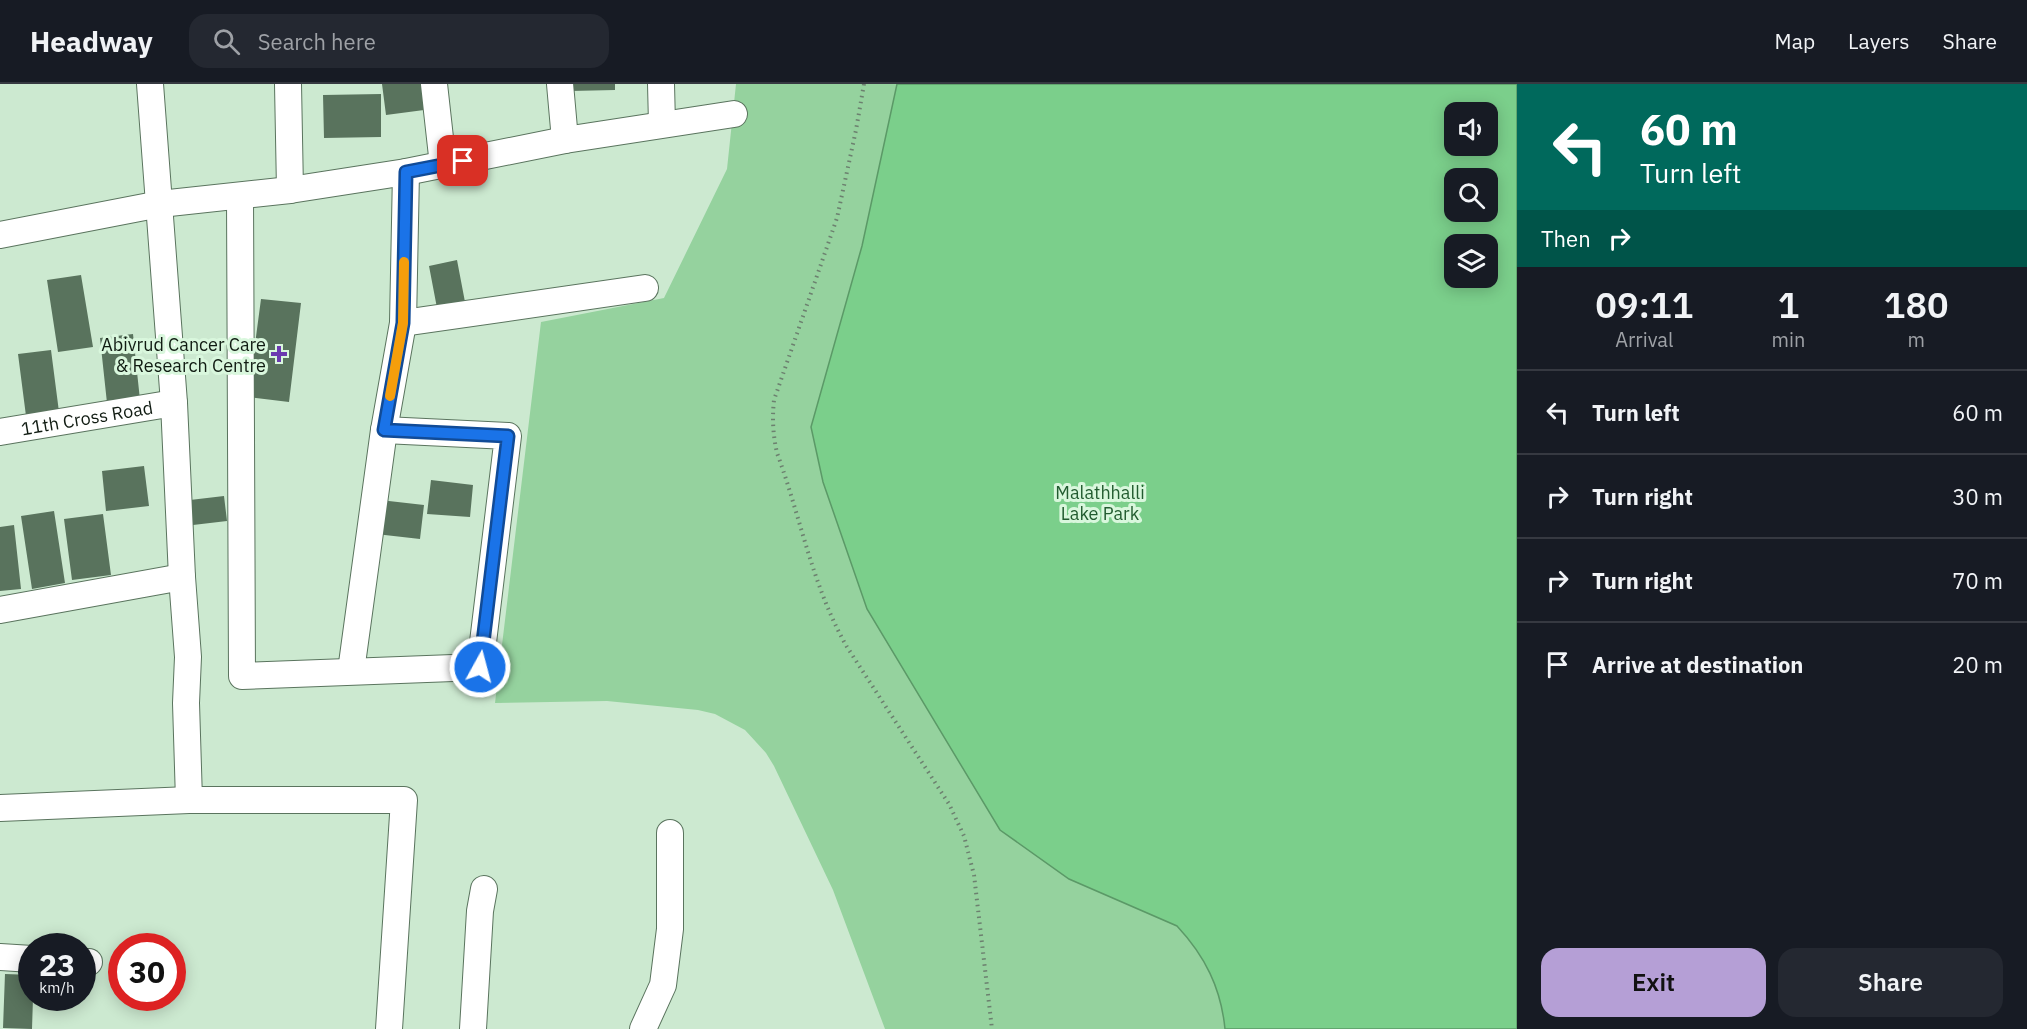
<!DOCTYPE html>
<html lang="en">
<head>
<meta charset="utf-8">
<style>
  :root { --surface:#171b24; --page:#242831; --text:#f1f3f6; --muted:#9ea1a6; --line:#363941; --accent:#b59fd6 }
  body { margin:0; font-family:"IBM Plex Sans",sans-serif; background:var(--page); color:var(--text); height:100vh; display:flex; flex-direction:column; font-size:22px; white-space:nowrap }
  * { box-sizing:border-box; margin:0 }
  p { font-size:20px; color:var(--muted) }
  .icon { flex:none; width:33px; height:33px; fill:none; stroke:currentColor; stroke-width:2; stroke-linecap:round; stroke-linejoin:round }
  .map { position:relative; flex:1; overflow:hidden }
  .panel { display:flex; flex-direction:column; background:var(--surface); width:510px }
  .panel>* { flex:none }
  .top-card { background:#00695c; color:#fff; overflow:hidden }
  .controls { position:absolute; left:1444px; top:18px; display:grid; gap:12px }
  .controls a { display:grid; place-items:center; width:54px; height:54px; border-radius:12px; background:var(--surface); box-shadow:0 3px 15px #0003; font-size:30px }
  .speed { position:absolute; left:18px; top:849px; display:flex; gap:12px; font-size:30px; font-weight:700; text-align:center }
  .speed>* { display:grid; place-content:center; width:78px; height:78px; border-radius:50%; background:var(--surface); box-shadow:0 3px 15px #0003; line-height:1 }
  .speed small { font-size:15px; font-weight:400 }
  .speed .limit { border:9px solid #d22; background:#fff; color:#111 }
  .pin { position:absolute; display:grid; place-items:center; width:51px; height:51px; color:#fff; margin:-26px; border-radius:12px; box-shadow:0 3px 9px #0006 }
  .me { position:absolute; width:66px; margin:-33px; rotate:7deg; stroke-linejoin:round; filter:drop-shadow(0 0 4px #0008) }
  .turn { display:flex; align-items:center; gap:21px; height:126px; padding:0 24px; font-size:27px }
  .turn .icon { width:78px; height:78px; stroke-width:2.5 }
  .turn b { display:block; font-size:42px; line-height:51px }
  .then { display:flex; align-items:center; height:57px; padding:0 24px; background:#0003; gap:12px; font-size:22px }
  .eta { display:flex; justify-content:space-evenly; align-items:center; height:102px; text-align:center }
  .eta b { font-size:36px; font-weight:600; line-height:42px }
  .button { display:flex; gap:12px; margin-top:auto; padding:12px 24px }
  .button a { flex:1; height:69px; border-radius:18px; background:var(--accent); color:#111; font-size:24px; font-weight:600; line-height:69px; text-align:center }
  .button a+a { background:var(--page); color:var(--text) }
  ul { padding:0; list-style:none }
  li { display:flex; align-items:center; gap:18px; height:84px; padding:0 24px; border-top:2px solid var(--line) }
  li div { flex:1 }
  li b { display:block; font-size:22px }
  li em { font-style:normal }
  header { display:flex; align-items:center; gap:36px; box-sizing:border-box; height:84px; padding:0 30px; background:var(--surface); border-bottom:2px solid var(--line) }
  header strong { font-size:28px }
  nav { display:flex; gap:33px; margin-inline-start:auto; font-size:21px }
  .search { width:420px; height:54px; background:var(--page); display:flex; align-items:center; gap:15px; box-sizing:border-box; padding:0 21px; border-radius:18px; color:var(--muted); font-size:22px }
  main { display:flex; flex:1; min-height:0 }
  .map>svg:first-child { display:block }
</style>
</head>
<body>
<header>
<strong>Headway</strong>
<div class="search"><svg class="icon" aria-label="search" viewBox="0 0 24 24"><circle cx="10" cy="10" r="6"/><path d="M15 15l6 6"/></svg>Search here</div>
<nav><a>Map</a><a>Layers</a><a>Share</a></nav>
</header>
<main>
<div class="map">
<svg width="1517" height="945" viewBox="0 0 1517 945">
  <rect width="100%" height="100%" fill="#cce9d0"/>
  <path fill="#95d29e" fill-rule="evenodd" d="M 736,0 L 1517,0 L 1517,945 L 885,945 L 833,806 L 774,682 L 766,669 L 745,646 L 715,630 L 698,626 L 607,617 L 495,619 L 541,238 L 664,214 L 727,85 ZM 1455,28 L 1488,28 L 1488,62 L 1455,62 ZM 1455,94 L 1488,94 L 1488,128 L 1455,128 ZM 1455,160 L 1488,160 L 1488,194 L 1455,194 Z"/>
  <path fill="#7bcf8b" stroke="#5b9967" stroke-width="1.5" fill-rule="evenodd" d="M 897,0 L 1517,0 L 1517,945 L 1225,945 C 1221,904 1205,872 1177,842 L 1069,795 L 1000,746 L 867,525 L 823,398 L 811,343 L 862,162 ZM 1455,28 L 1488,28 L 1488,62 L 1455,62 ZM 1455,94 L 1488,94 L 1488,128 L 1455,128 ZM 1455,160 L 1488,160 L 1488,194 L 1455,194 Z"/>
  <path fill="#59735d" d="M 382,0 L 421,0 L 424,26 L 386,31 Z
    M 570,0 L 615,0 L 615,6 L 570,7 Z
    M 381,10 L 381,53 L 324,54 L 323,11 Z
    M 457,176 L 465,218 L 437,224 L 429,182 Z
    M 81,191 L 93,263 L 58,268 L 47,196 Z
    M 261,215 L 301,219 L 289,318 L 248,313 Z
    M 133,250 L 140,316 L 107,319 L 100,254 Z
    M 51,266 L 59,328 L 26,332 L 18,270 Z
    M 144,382 L 149,422 L 106,427 L 102,387 Z
    M 431,396 L 473,401 L 470,433 L 427,430 Z
    M 224,412 L 227,437 L 193,441 L 190,416 Z
    M 380,416 L 424,421 L 420,455 L 376,450 Z
    M 54,427 L 65,499 L 32,505 L 21,432 Z
    M 103,430 L 111,491 L 72,496 L 64,435 Z
    M 14,441 L 21,505 L 0,507 L 0,443 Z
    M 5,890 L 32,891 L 32,914 L 33,914 L 32,945 L 3,944 Z"/>
  <g fill="none" stroke-linecap="round" stroke-linejoin="round">
    <defs>
      <g id="street">
        <path d="M 150,0 L 174,319 L 182,493 L 188,573 L 186,619 L 189,716"/>
        <path d="M 288,0 L 290,106"/>
        <path d="M 434,0 L 443,81"/>
        <path d="M 560,0 L 565,56"/>
        <path d="M 661,0 L 662,40"/>
        <path d="M 240,112 L 242,592 L 480,583 L 508,352 L 384,346"/>
        <path d="M 0,151 L 160,120 L 290,106 L 406,88 L 565,56 L 734,30"/>
        <path d="M 403,239 L 645,204"/>
        <path id="s1" d="M 0,348 L 174,319"/>
        <path d="M 0,526 L 182,493"/>
        <path d="M 351,587 L 384,346 L 403,239 L 406,88"/>
        <path d="M 0,724 L 189,716 L 404,716 L 389,945"/>
        <path d="M 0,873 L 32,875"/>
        <path d="M 82,878 L 89,878"/>
        <path d="M 473,945 L 480,827 L 484,805"/>
        <path d="M 643,945 L 663,901 L 670,845 L 670,749"/>
      </g>
    </defs>
    <use href="#street" stroke="#5a745e" stroke-width="28"/>
    <path stroke="#6c806f" stroke-width="4" stroke-dasharray="1.5 4.5" stroke-linecap="butt" d="M 864,0 L 856,46 L 837,134 L 774,316 C 772,335 773,351 777,369 C 801,434 812,502 847,563 L 949,720 L 964,752 L 974,791 L 992,945"/>
    <use href="#street" stroke="#fff" stroke-width="26"/>
  </g>
  <g fill="none" stroke-linecap="round" stroke-linejoin="round">
    <defs>
      <path id="route" d="M 463,77 L 406,88 L 403,239 L 384,346 L 508,352 L 480,583"/>
    </defs>
    <use href="#route" stroke="#114b97" stroke-width="15"/>
    <use href="#route" stroke="#1a73e8" stroke-width="10"/>
    <path stroke="#f59e0b" stroke-width="10" d="M 390,312 L 403,239 L 404,178"/>
  </g>
  <path fill="#6c39b0" stroke="#d9f7dd" stroke-width="2" d="M276 261h6v6h6v6h-6v6h-6v-6h-6v-6h6z"/>
  <g text-anchor="middle" dominant-baseline="central" stroke-width="6" stroke-linejoin="round" paint-order="stroke">
    <g font-size="18" fill="#101b12" stroke="#d9f7dd" text-anchor="end">
      <text x="266" y="260">Abivrud Cancer Care<tspan x="266" dy="21">&amp; Research Centre</tspan></text>
    </g>
    <g font-size="18" fill="#101b12" stroke="#d9f7dd">
      <text stroke="none"><textPath href="#s1" startOffset="88">11th Cross Road</textPath></text>
    </g>
    <g font-size="18" fill="#225c30" stroke="#d9f7dd">
      <text x="1100" y="408">Malathhalli<tspan x="1100" dy="21">Lake Park</tspan></text>
    </g>
  </g>
</svg>
<div class="controls">
<a><svg class="icon" aria-label="sound" viewBox="0 0 24 24"><path d="M4 9h4l5-4v14l-5-4H4zM17 9q2 3 0 6"/></svg></a>
<a><svg class="icon" aria-label="search" viewBox="0 0 24 24"><circle cx="10" cy="10" r="6"/><path d="M15 15l6 6"/></svg></a>
<a><svg class="icon" aria-label="layers" viewBox="0 0 24 24"><path d="M12 4l9 5-9 5-9-5zM3 14l9 5 9-5"/></svg></a>
</div>
<div class="speed"><div>23<small>km/h</small></div><div class="limit">30</div></div>
<div class="pin" style="left:463px;top:77px;background:#d93025"><svg class="icon" aria-label="arrive" viewBox="0 0 24 24"><path d="M6 21V4h12l-3 4 3 4H6"/></svg></div>
<svg class="me" style="left:480px;top:583px" viewBox="-20 -20 40 40"><circle r="17" fill="#1a73e8" stroke="#fff" stroke-width="3"/><path d="M0-11L8 9 0 5-8 9z" fill="#fff"/></svg>
</div>
<section class="panel">
<div class="top-card">
<div class="turn"><svg class="icon" aria-label="left" viewBox="0 0 24 24"><path d="M17 20v-9H6M10 6l-5 5 5 5"/></svg><div><b>60 m</b>Turn left</div></div>
<div class="then">Then<svg class="icon" aria-label="right" viewBox="0 0 24 24"><path d="M7 20v-9h11M14 6l5 5-5 5"/></svg></div>
</div>
<div class="eta">
<div><b>09:11</b><p>Arrival</p></div>
<div><b>1</b><p>min</p></div>
<div><b>180</b><p>m</p></div>
</div>
<ul>
<li><svg class="icon" aria-label="left" viewBox="0 0 24 24"><path d="M17 20v-9H6M10 6l-5 5 5 5"/></svg><div><b>Turn left</b></div><em>60 m</em></li>
<li><svg class="icon" aria-label="right" viewBox="0 0 24 24"><path d="M7 20v-9h11M14 6l5 5-5 5"/></svg><div><b>Turn right</b></div><em>30 m</em></li>
<li><svg class="icon" aria-label="right" viewBox="0 0 24 24"><path d="M7 20v-9h11M14 6l5 5-5 5"/></svg><div><b>Turn right</b></div><em>70 m</em></li>
<li><svg class="icon" aria-label="arrive" viewBox="0 0 24 24"><path d="M6 21V4h12l-3 4 3 4H6"/></svg><div><b>Arrive at destination</b></div><em>20 m</em></li>
</ul>
<div class="button"><a>Exit</a><a>Share</a></div>
</section>
</main>
</body>
</html>
